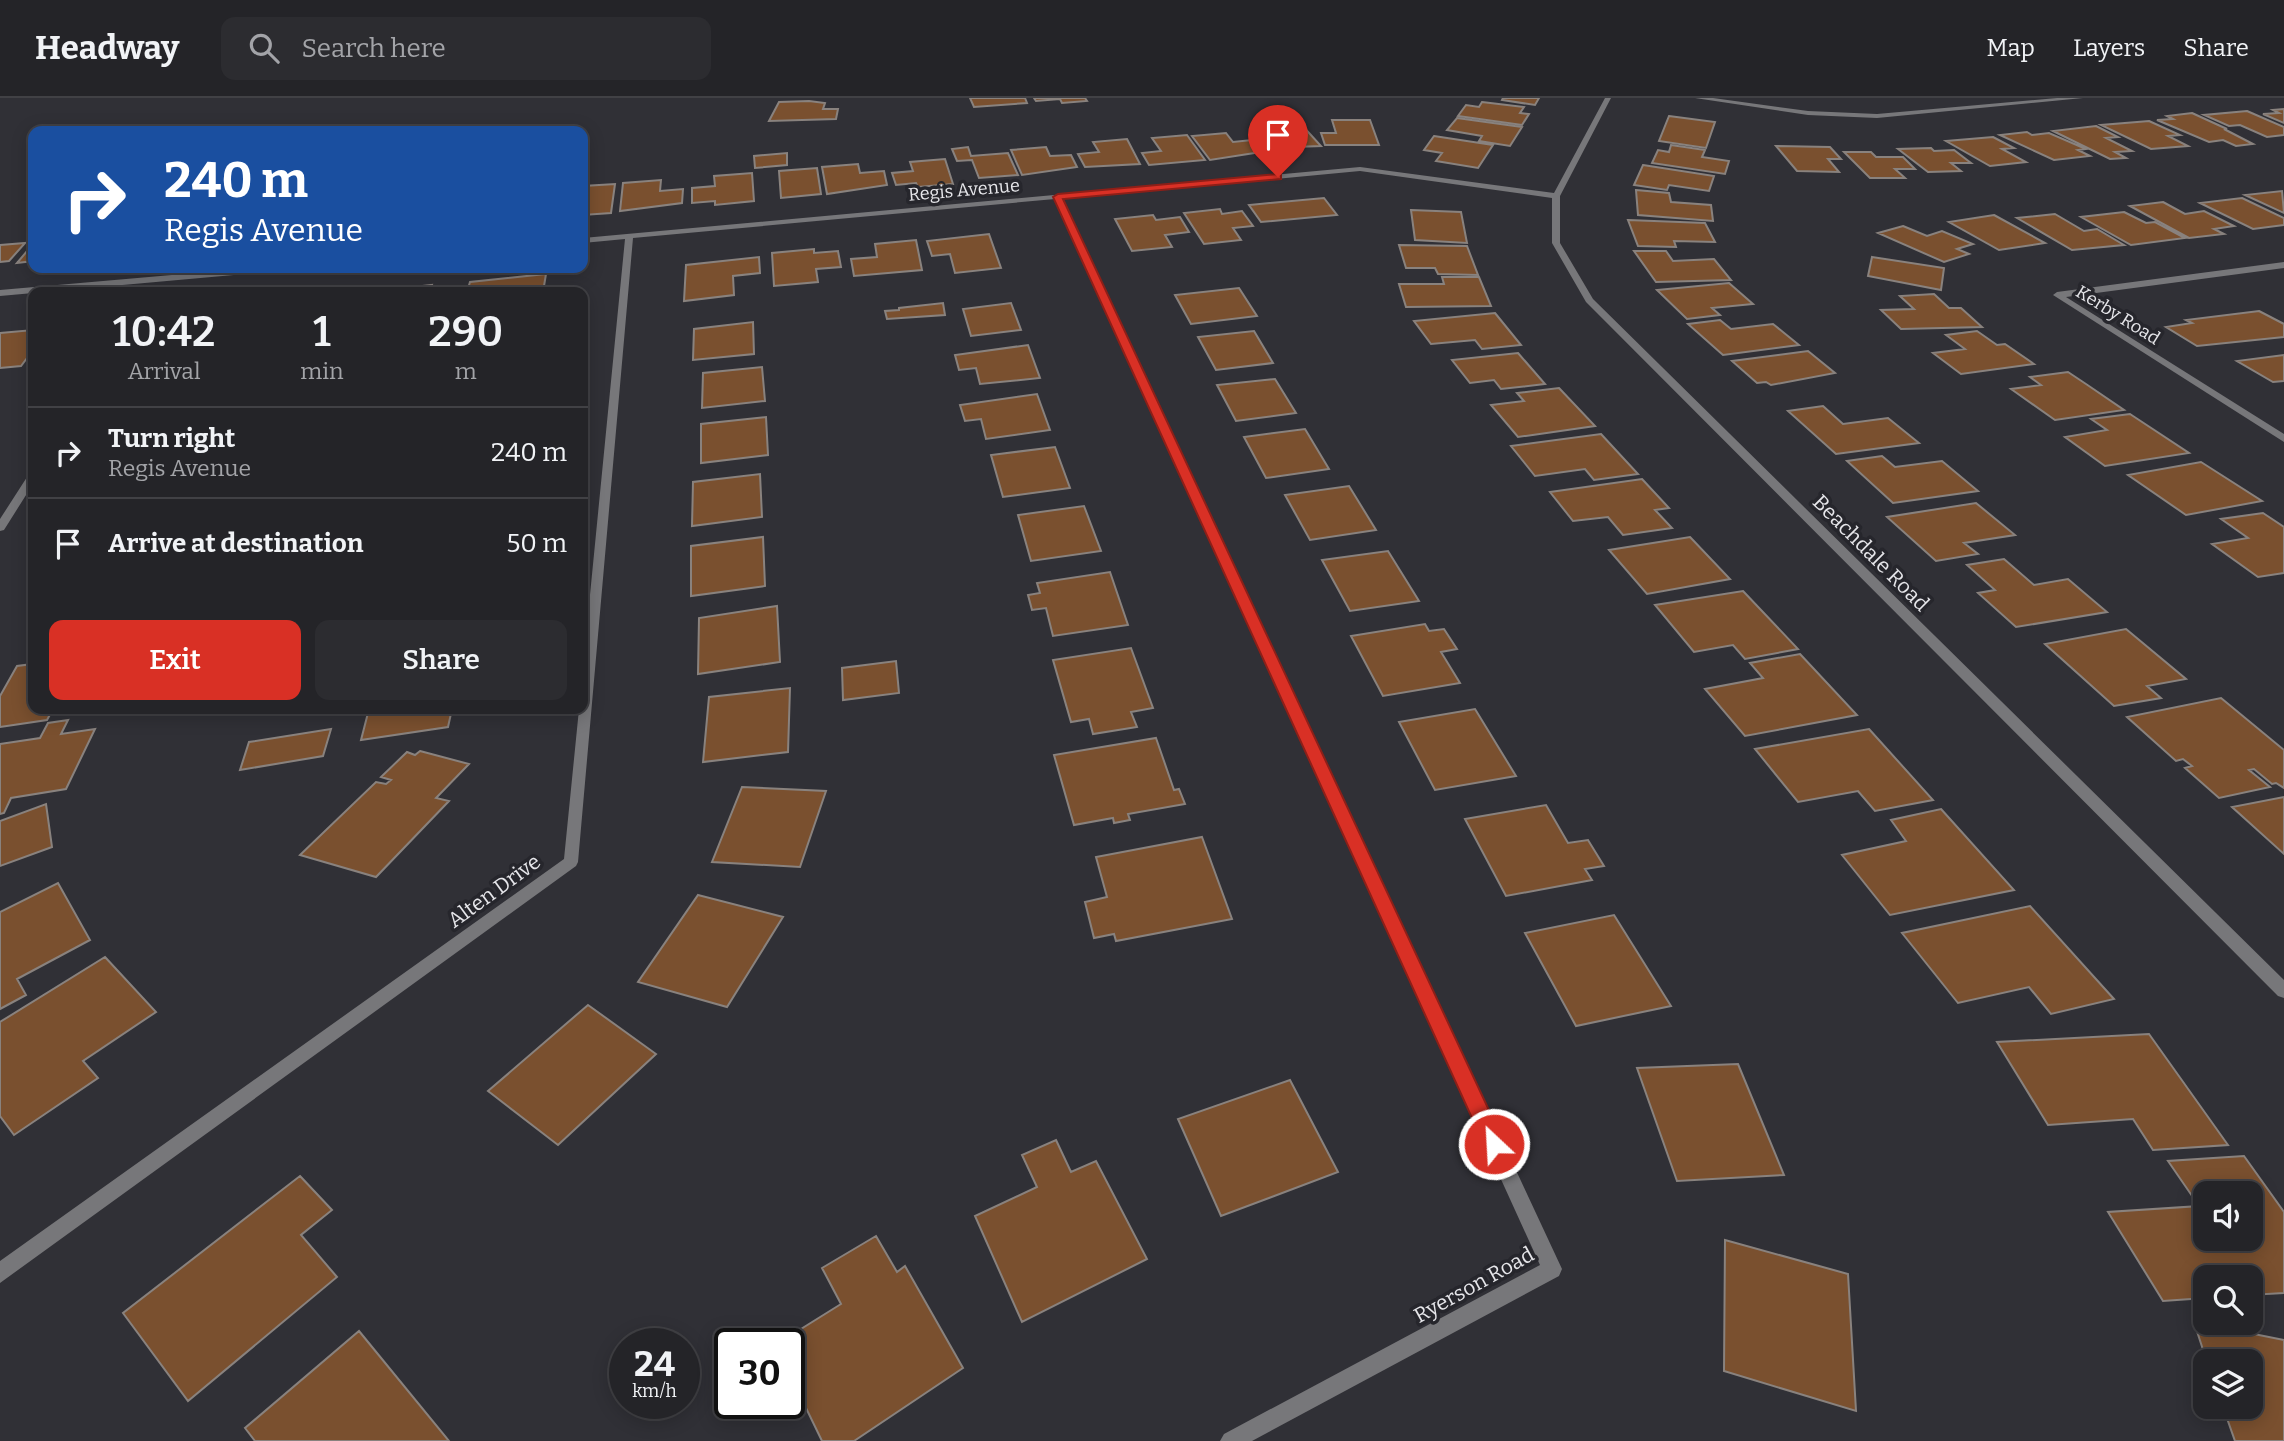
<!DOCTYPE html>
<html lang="en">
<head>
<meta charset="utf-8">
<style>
  :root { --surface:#242428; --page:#2c2c30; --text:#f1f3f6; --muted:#a3a4a8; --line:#414145; --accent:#d93025 }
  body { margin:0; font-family:Bitter,serif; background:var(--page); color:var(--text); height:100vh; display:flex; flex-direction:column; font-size:26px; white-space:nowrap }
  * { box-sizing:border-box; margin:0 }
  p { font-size:23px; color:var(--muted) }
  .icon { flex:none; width:38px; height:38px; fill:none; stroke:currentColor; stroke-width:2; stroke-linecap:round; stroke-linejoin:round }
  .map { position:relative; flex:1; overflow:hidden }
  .side { position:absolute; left:28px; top:189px; width:560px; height:427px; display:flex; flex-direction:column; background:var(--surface); border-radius:14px; box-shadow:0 4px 18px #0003,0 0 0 2px var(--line) }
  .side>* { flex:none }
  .guide { position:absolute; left:28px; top:28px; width:560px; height:147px; border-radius:14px; box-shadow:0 4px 18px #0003,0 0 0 2px var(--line); background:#1a4fa0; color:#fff; overflow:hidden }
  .tools { position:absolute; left:2193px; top:1083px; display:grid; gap:14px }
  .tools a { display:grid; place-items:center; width:70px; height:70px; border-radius:14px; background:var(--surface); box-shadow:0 4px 18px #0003,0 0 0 2px var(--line); font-size:35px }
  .speed { position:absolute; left:609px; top:1230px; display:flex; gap:14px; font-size:35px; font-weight:700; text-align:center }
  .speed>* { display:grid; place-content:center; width:91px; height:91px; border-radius:50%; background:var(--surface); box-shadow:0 4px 18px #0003,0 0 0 2px var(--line); line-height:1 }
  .speed small { font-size:18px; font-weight:400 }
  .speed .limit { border:4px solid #111; border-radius:10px; background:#fff; color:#111 }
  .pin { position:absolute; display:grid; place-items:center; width:60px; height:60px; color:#fff; margin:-72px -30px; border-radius:50% 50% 50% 0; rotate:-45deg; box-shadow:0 0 7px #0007 }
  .pin .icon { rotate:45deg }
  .me { position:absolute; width:77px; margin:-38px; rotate:335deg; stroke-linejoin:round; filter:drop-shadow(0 0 5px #0008) }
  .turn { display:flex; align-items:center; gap:24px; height:147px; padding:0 21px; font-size:32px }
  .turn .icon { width:91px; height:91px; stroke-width:2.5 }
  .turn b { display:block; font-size:49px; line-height:60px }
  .eta { display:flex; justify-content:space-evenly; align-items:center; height:119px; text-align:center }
  .eta b { font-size:42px; font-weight:600; line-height:49px }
  .button { display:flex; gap:14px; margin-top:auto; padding:14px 21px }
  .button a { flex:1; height:80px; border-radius:14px; background:var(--accent); color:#fff; font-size:28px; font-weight:600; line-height:80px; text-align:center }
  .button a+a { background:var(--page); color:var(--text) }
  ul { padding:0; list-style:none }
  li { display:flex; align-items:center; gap:21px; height:91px; padding:0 21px; border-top:2px solid var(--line) }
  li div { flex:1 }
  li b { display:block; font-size:26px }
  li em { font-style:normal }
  header { display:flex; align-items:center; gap:42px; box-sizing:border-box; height:98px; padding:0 35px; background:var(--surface); border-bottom:2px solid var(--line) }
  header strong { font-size:33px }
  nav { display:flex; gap:38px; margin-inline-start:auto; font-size:24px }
  .search { width:490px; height:63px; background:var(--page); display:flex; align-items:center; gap:18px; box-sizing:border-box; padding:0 24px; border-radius:14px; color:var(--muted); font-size:26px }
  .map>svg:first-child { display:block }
</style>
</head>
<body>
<header>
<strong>Headway</strong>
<div class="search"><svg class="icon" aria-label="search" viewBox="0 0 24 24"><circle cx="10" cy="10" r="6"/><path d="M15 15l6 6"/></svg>Search here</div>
<nav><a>Map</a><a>Layers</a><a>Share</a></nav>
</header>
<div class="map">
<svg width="2284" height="1343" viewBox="0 0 2284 1343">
  <rect width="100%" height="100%" fill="#303036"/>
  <path fill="#7a502f" stroke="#89827e" stroke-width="2" fill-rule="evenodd" d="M 970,0 L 1025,0 L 1027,5 L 974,9 Z
    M 1034,0 L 1085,0 L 1087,3 L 1062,5 L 1060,1 L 1036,3 Z
    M 1503,0 L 1539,0 L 1535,7 L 1502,2 Z
    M 809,3 L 825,5 L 823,11 L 838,11 L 836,21 L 769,23 L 779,4 Z
    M 1482,4 L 1524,9 L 1520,15 L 1529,16 L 1522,27 L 1458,18 L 1466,7 L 1479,9 Z
    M 2284,11 L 2284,25 L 2263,16 L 2279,15 L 2273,12 Z
    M 2247,13 L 2284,29 L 2284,37 L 2267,39 L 2240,27 L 2229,28 L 2204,17 Z
    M 2192,15 L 2227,31 L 2224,31 L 2253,46 L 2236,48 L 2223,42 L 2209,44 L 2157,22 L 2173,21 L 2167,18 Z
    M 1669,18 L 1715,24 L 1706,50 L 1659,43 Z
    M 1457,20 L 1522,29 L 1510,48 L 1479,43 L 1482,38 L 1447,32 Z
    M 1332,22 L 1370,22 L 1379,47 L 1325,47 L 1321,35 L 1336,35 Z
    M 2149,23 L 2180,37 L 2168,38 L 2188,48 L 2151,51 L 2101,27 Z
    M 1300,25 L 1321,48 L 1266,50 L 1257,38 L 1276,36 L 1269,27 Z
    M 2096,28 L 2118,39 L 2106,40 L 2132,53 L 2115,54 L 2126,60 L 2110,61 L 2053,33 Z
    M 2027,34 L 2032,37 L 2049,35 L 2086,51 L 2078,52 L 2090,58 L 2054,62 L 2000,37 Z
    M 1226,35 L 1233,44 L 1252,42 L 1261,54 L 1210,62 L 1192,38 Z
    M 1187,37 L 1205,62 L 1149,67 L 1142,55 L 1161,53 L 1152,40 Z
    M 1434,38 L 1493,47 L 1478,70 L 1436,63 L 1442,55 L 1424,52 Z
    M 1993,39 L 2014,50 L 2002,51 L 2026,64 L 1990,68 L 1946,43 Z
    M 1127,41 L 1140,66 L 1085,69 L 1078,56 L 1099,54 L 1093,44 Z
    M 1671,47 L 1705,52 L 1702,59 L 1729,63 L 1725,76 L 1652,65 L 1658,52 L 1669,54 Z
    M 1776,48 L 1830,49 L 1841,61 L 1828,61 L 1839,74 L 1797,73 Z
    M 968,49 L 971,58 L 1008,55 L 1018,77 L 979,80 L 972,62 L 957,63 L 952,51 Z
    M 1046,49 L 1050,58 L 1071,57 L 1077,69 L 1022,77 L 1011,52 Z
    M 1931,50 L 1934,53 L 1954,52 L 1971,65 L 1951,65 L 1961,73 L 1928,74 L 1898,51 Z
    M 1844,54 L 1871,54 L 1876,59 L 1903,59 L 1915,71 L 1895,71 L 1905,80 L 1870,80 Z
    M 787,55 L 787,67 L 755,70 L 754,58 Z
    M 945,61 L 953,86 L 918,89 L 916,85 L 896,87 L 892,75 L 913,73 L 910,64 Z
    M 858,66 L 860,75 L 884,73 L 887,87 L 827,96 L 822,69 Z
    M 1643,67 L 1714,78 L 1709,93 L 1669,87 L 1667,92 L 1634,87 Z
    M 817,70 L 821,96 L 781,100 L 779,73 Z
    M 752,75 L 754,103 L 715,107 L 715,103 L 692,105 L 692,90 L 715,88 L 714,78 Z
    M 661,82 L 660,93 L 683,91 L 682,105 L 620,113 L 623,85 Z
    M 615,86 L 611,115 L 583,117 L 583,88 Z
    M 1636,92 L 1669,95 L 1671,104 L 1711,107 L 1713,123 L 1638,117 Z
    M 2282,93 L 2284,115 L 2245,97 Z
    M 1324,100 L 1337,117 L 1261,124 L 1249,107 Z
    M 2242,100 L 2284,120 L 2284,127 L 2253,131 L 2200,105 Z
    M 2163,104 L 2185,116 L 2204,113 L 2234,128 L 2214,131 L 2224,136 L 2189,140 L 2130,108 Z
    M 1220,111 L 1222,116 L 1242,113 L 1253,128 L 1233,130 L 1241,142 L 1204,146 L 1184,115 Z
    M 1411,112 L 1461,114 L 1467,145 L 1415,142 Z
    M 2124,114 L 2146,125 L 2155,124 L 2185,140 L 2131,147 L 2081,119 Z
    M 2055,116 L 2084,133 L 2097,131 L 2124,147 L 2072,152 L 2017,120 Z
    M 1153,117 L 1156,122 L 1180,119 L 1189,134 L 1165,137 L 1172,149 L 1132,153 L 1115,121 Z
    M 1994,117 L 2045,145 L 1999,152 L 1949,124 Z
    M 1628,122 L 1705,125 L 1715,144 L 1674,143 L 1676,149 L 1638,148 Z
    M 1903,128 L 1927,138 L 1942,133 L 1973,146 L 1957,151 L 1969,156 L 1944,164 L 1878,135 Z
    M 989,136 L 1001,170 L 955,175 L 950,156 L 932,158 L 927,143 Z
    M 916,142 L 922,172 L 854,178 L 851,161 L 877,159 L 875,146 Z
    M 25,145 L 9,163 L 0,164 L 0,147 Z
    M 33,146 L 33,163 L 17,165 Z
    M 1399,147 L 1467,148 L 1478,177 L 1438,176 L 1435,170 L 1406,170 Z
    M 814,151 L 814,155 L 838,153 L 841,169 L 816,171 L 818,184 L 774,188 L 772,155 Z
    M 1634,153 L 1666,153 L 1673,163 L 1714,161 L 1731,182 L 1656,184 Z
    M 759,159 L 760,175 L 733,178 L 734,197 L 684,203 L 686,167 Z
    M 1872,159 L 1944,170 L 1941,192 L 1868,178 Z
    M 546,176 L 543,194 L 467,194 L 470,184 Z
    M 1442,179 L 1479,179 L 1491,208 L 1406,209 L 1399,186 L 1444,186 Z
    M 1729,185 L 1753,206 L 1712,210 L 1720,217 L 1687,221 L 1657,192 Z
    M 432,187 L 431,192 L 457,189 L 455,194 L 386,194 L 387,192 Z
    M 1239,190 L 1257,218 L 1191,226 L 1175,197 Z
    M 1934,196 L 1949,210 L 1961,210 L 1982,229 L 1901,231 L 1881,212 L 1914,211 L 1900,198 Z
    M 943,205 L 945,217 L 887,221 L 885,213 L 899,212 L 899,210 Z
    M 1011,205 L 1021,232 L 971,238 L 963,211 Z
    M 2259,213 L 2284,226 L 2284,239 L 2197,248 L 2166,229 L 2192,225 L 2186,222 Z
    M 1495,215 L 1521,247 L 1482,251 L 1475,242 L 1431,246 L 1414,223 Z
    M 1720,222 L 1731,231 L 1773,226 L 1799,247 L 1723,257 L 1688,226 Z
    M 753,224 L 754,256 L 693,262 L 694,231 Z
    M 33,232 L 33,252 L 21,268 L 0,270 L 0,235 Z
    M 1254,233 L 1273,265 L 1216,272 L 1198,239 Z
    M 1977,233 L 1997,247 L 2005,246 L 2034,266 L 1961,276 L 1933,255 L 1965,251 L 1946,237 Z
    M 1028,247 L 1040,280 L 980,286 L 976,270 L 959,272 L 955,257 Z
    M 1808,253 L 1835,275 L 1771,287 L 1766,284 L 1757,285 L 1732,263 Z
    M 1518,255 L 1545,286 L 1501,291 L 1494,282 L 1470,285 L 1452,262 Z
    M 2284,257 L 2284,283 L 2273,284 L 2237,263 Z
    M 762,269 L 765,303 L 702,310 L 703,275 Z
    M 2068,274 L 2086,286 L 2124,312 L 2055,322 L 2011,291 L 2041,287 L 2030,279 Z
    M 1275,281 L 1296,315 L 1236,323 L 1217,287 Z
    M 1559,290 L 1595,328 L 1518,339 L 1491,307 L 1524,303 L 1517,295 Z
    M 1037,296 L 1050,332 L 986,341 L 981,321 L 965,323 L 960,307 Z
    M 1823,308 L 1843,326 L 1888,320 L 1919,345 L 1836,356 L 1788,313 Z
    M 2130,316 L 2133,318 L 2189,355 L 2105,368 L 2065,339 L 2107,332 L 2091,321 Z
    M 766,319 L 768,357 L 701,365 L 701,326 Z
    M 1305,331 L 1329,371 L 1266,380 L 1244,339 Z
    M 1601,336 L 1638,376 L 1594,382 L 1585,371 L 1535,378 L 1511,348 Z
    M 1055,349 L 1070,390 L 1003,399 L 991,357 Z
    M 1882,358 L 1895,369 L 1942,363 L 1978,393 L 1893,405 L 1847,363 Z
    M 2201,364 L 2262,403 L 2186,417 L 2128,377 Z
    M 760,376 L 762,419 L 692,428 L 693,384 Z
    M 1642,381 L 1669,410 L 1655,412 L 1672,430 L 1623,437 L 1608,419 L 1573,423 L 1550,394 Z
    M 1349,388 L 1376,432 L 1310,442 L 1285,397 Z
    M 1976,405 L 2015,437 L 1964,445 L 1978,456 L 1936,463 L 1887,419 Z
    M 1084,408 L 1101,453 L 1031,463 L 1018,417 Z
    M 2263,415 L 2284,429 L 2284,475 L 2258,479 L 2212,446 L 2248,440 L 2221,421 Z
    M 763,439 L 765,488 L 691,498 L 691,448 Z
    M 1690,439 L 1730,481 L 1647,496 L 1609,452 Z
    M 1388,453 L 1419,503 L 1350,513 L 1322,462 Z
    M 2004,461 L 2034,487 L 2068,481 L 2107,514 L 2016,529 L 1978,495 L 1995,492 L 1967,467 Z
    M 1110,474 L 1128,527 L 1053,538 L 1046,510 L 1032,512 L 1028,497 L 1040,495 L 1037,485 Z
    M 1743,493 L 1798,551 L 1745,561 L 1733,547 L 1694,554 L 1655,507 Z
    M 777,508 L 780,564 L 698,576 L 699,520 Z
    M 1425,526 L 1429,533 L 1444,531 L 1457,551 L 1441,554 L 1460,585 L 1383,598 L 1351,538 Z
    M 2126,531 L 2186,581 L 2147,588 L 2161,600 L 2114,608 L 2045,546 Z
    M 1131,550 L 1153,610 L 1131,614 L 1137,629 L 1093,636 L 1089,621 L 1071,624 L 1053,562 Z
    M 1800,556 L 1857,617 L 1745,638 L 1705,591 L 1763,580 L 1750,565 Z
    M 896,563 L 899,595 L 843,602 L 842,570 Z
    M 33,566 L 33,611 L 53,611 L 47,622 L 0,629 L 0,598 L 17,568 Z
    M 790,590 L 788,654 L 703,664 L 709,599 Z
    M 2221,600 L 2284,652 L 2284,690 L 2276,685 L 2272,686 L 2254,671 L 2249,672 L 2270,689 L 2219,700 L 2185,670 L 2192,668 L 2183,661 L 2176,663 L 2127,619 Z
    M 369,611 L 452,611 L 448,629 L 361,642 Z
    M 1475,611 L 1516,678 L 1435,692 L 1399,624 Z
    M 68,622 L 61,636 L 95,631 L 66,691 L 11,700 L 4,715 L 0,716 L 0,646 L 40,640 L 48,625 Z
    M 331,631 L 323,658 L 240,672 L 249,644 Z
    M 1869,631 L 1933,702 L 1875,713 L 1858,693 L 1798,704 L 1755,651 Z
    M 1156,640 L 1174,692 L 1179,691 L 1185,706 L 1128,716 L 1130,722 L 1114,725 L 1113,720 L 1074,727 L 1054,657 Z
    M 420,653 L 469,666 L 436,700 L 449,703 L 376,779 L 300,757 L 376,684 L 386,686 L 391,682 L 381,679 L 407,654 L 415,657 Z
    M 742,689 L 826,693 L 800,769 L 712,764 Z
    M 2284,699 L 2284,756 L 2232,709 Z
    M 46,706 L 52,749 L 0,768 L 0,723 Z
    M 1546,707 L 1568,745 L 1588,742 L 1604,768 L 1585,771 L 1592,782 L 1506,798 L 1465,721 Z
    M 1941,711 L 2014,792 L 1890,817 L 1842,757 L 1906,743 L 1891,722 Z
    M 1202,739 L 1232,821 L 1116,843 L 1114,836 L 1094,840 L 1085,804 L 1107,799 L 1096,759 Z
    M 58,785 L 90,842 L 17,881 L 26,897 L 0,911 L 0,814 Z
    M 698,797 L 783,819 L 727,909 L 638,884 Z
    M 2030,808 L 2114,901 L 2051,916 L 2029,889 L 1958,905 L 1902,835 Z
    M 1614,817 L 1671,908 L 1576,928 L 1525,835 Z
    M 105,859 L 156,914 L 83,963 L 98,980 L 14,1037 L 0,1018 L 0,924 Z
    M 588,907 L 656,956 L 558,1047 L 488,993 Z
    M 2149,936 L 2228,1047 L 2153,1052 L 2133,1021 L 2048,1027 L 1997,944 Z
    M 1738,966 L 1784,1077 L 1677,1083 L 1637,970 Z
    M 1290,982 L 1338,1074 L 1221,1118 L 1178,1021 Z
    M 1056,1042 L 1071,1074 L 1096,1063 L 1147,1161 L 1022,1224 L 975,1118 L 1037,1089 L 1022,1057 Z
    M 2244,1058 L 2284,1114 L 2284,1195 L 2250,1197 L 2250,1180 L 2205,1180 L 2205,1200 L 2163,1203 L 2108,1114 L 2199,1108 L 2168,1063 ZM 2205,1096 L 2250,1096 L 2250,1141 L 2205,1141 Z
    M 300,1078 L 332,1112 L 301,1137 L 337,1179 L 188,1303 L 123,1215 Z
    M 876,1138 L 897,1174 L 905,1168 L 963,1270 L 854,1343 L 822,1343 L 789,1275 L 789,1246 L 777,1246 L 841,1206 L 822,1170 Z
    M 1725,1142 L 1848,1176 L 1856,1313 L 1724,1273 Z
    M 2194,1224 L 2284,1242 L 2284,1343 L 2235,1343 L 2223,1309 L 2250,1309 L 2250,1264 L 2207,1264 Z
    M 359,1233 L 449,1343 L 255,1343 L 245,1330 Z"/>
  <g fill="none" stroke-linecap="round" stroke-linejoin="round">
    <path fill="#77777a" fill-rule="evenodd" d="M 1605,0 L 1611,0 L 1560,98 L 1560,145 L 1593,201 L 2284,882 L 2284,900 L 2278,898 L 1586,204 L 1552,145 L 1552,100 L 1360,73 L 1063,101 L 1562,1171 L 1559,1178 L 1252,1343 L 1220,1343 L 1224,1336 L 1540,1167 L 1055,101 L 633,140 L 578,764 L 576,768 L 0,1185 L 0,1163 L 564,761 L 579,611 L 583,611 L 583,568 L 625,141 L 583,145 L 583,140 L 1360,69 L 1554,95 Z
      M 1695,0 L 1713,0 L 1808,13 L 1877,16 L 2057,0 L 2083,0 L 1877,20 L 1808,17 Z
      M 2284,164 L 2284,170 L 2066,199 L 2284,336 L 2284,344 L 2053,197 L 2057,194 Z
      M 252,170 L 282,170 L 278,173 L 0,198 L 0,192 Z
      M 33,375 L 33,386 L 4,432 L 0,433 L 0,421 L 29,376 Z"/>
  </g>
  <path fill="#d93025" stroke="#8d1f18" stroke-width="2" d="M 1278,76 L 1281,77 L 1281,81 L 1063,101 L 1502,1040 L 1505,1046 L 1502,1053 L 1494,1056 L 1487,1053 L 1053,99 L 1058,96 Z"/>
  <g text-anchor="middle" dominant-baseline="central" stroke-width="7" stroke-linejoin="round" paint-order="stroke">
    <g font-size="18" fill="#e6e6ea" stroke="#26262c">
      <text transform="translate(964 92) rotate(-5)">Regis Avenue</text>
      <text transform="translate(2118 217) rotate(32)">Kerby Road</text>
    </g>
    <g font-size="21" fill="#e6e6ea" stroke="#26262c">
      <text transform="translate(1871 455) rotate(45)">Beachdale Road</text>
      <text transform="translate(494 793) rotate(-36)">Alten Drive</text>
      <text transform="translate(1474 1187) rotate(-29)">Ryerson Road</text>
    </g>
  </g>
</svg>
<div class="tools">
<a><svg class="icon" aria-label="sound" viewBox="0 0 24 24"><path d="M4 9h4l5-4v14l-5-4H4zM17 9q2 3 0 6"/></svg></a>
<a><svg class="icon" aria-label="search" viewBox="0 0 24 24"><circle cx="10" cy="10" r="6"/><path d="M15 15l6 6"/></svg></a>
<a><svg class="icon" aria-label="layers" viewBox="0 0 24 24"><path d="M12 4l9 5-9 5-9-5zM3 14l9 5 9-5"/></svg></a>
</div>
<div class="speed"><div>24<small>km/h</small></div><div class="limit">30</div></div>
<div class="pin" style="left:1278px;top:79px;background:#d93025"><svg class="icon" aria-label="arrive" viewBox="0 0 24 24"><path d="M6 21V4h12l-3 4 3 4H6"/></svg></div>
<svg class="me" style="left:1494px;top:1046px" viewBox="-20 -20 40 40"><circle r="17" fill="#d93025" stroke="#fff" stroke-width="3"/><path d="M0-11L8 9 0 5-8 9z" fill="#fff"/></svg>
<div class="guide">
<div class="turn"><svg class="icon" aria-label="right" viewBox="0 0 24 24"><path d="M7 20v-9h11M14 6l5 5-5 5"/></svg><div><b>240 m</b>Regis Avenue</div></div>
</div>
<section class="side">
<div class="eta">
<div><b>10:42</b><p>Arrival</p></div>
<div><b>1</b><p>min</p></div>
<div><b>290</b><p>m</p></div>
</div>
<ul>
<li><svg class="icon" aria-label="right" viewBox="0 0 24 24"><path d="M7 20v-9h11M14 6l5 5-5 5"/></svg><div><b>Turn right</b><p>Regis Avenue</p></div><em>240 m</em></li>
<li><svg class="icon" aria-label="arrive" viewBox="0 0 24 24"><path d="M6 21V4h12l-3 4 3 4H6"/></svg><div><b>Arrive at destination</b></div><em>50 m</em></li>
</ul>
<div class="button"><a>Exit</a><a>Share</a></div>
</section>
</div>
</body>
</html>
